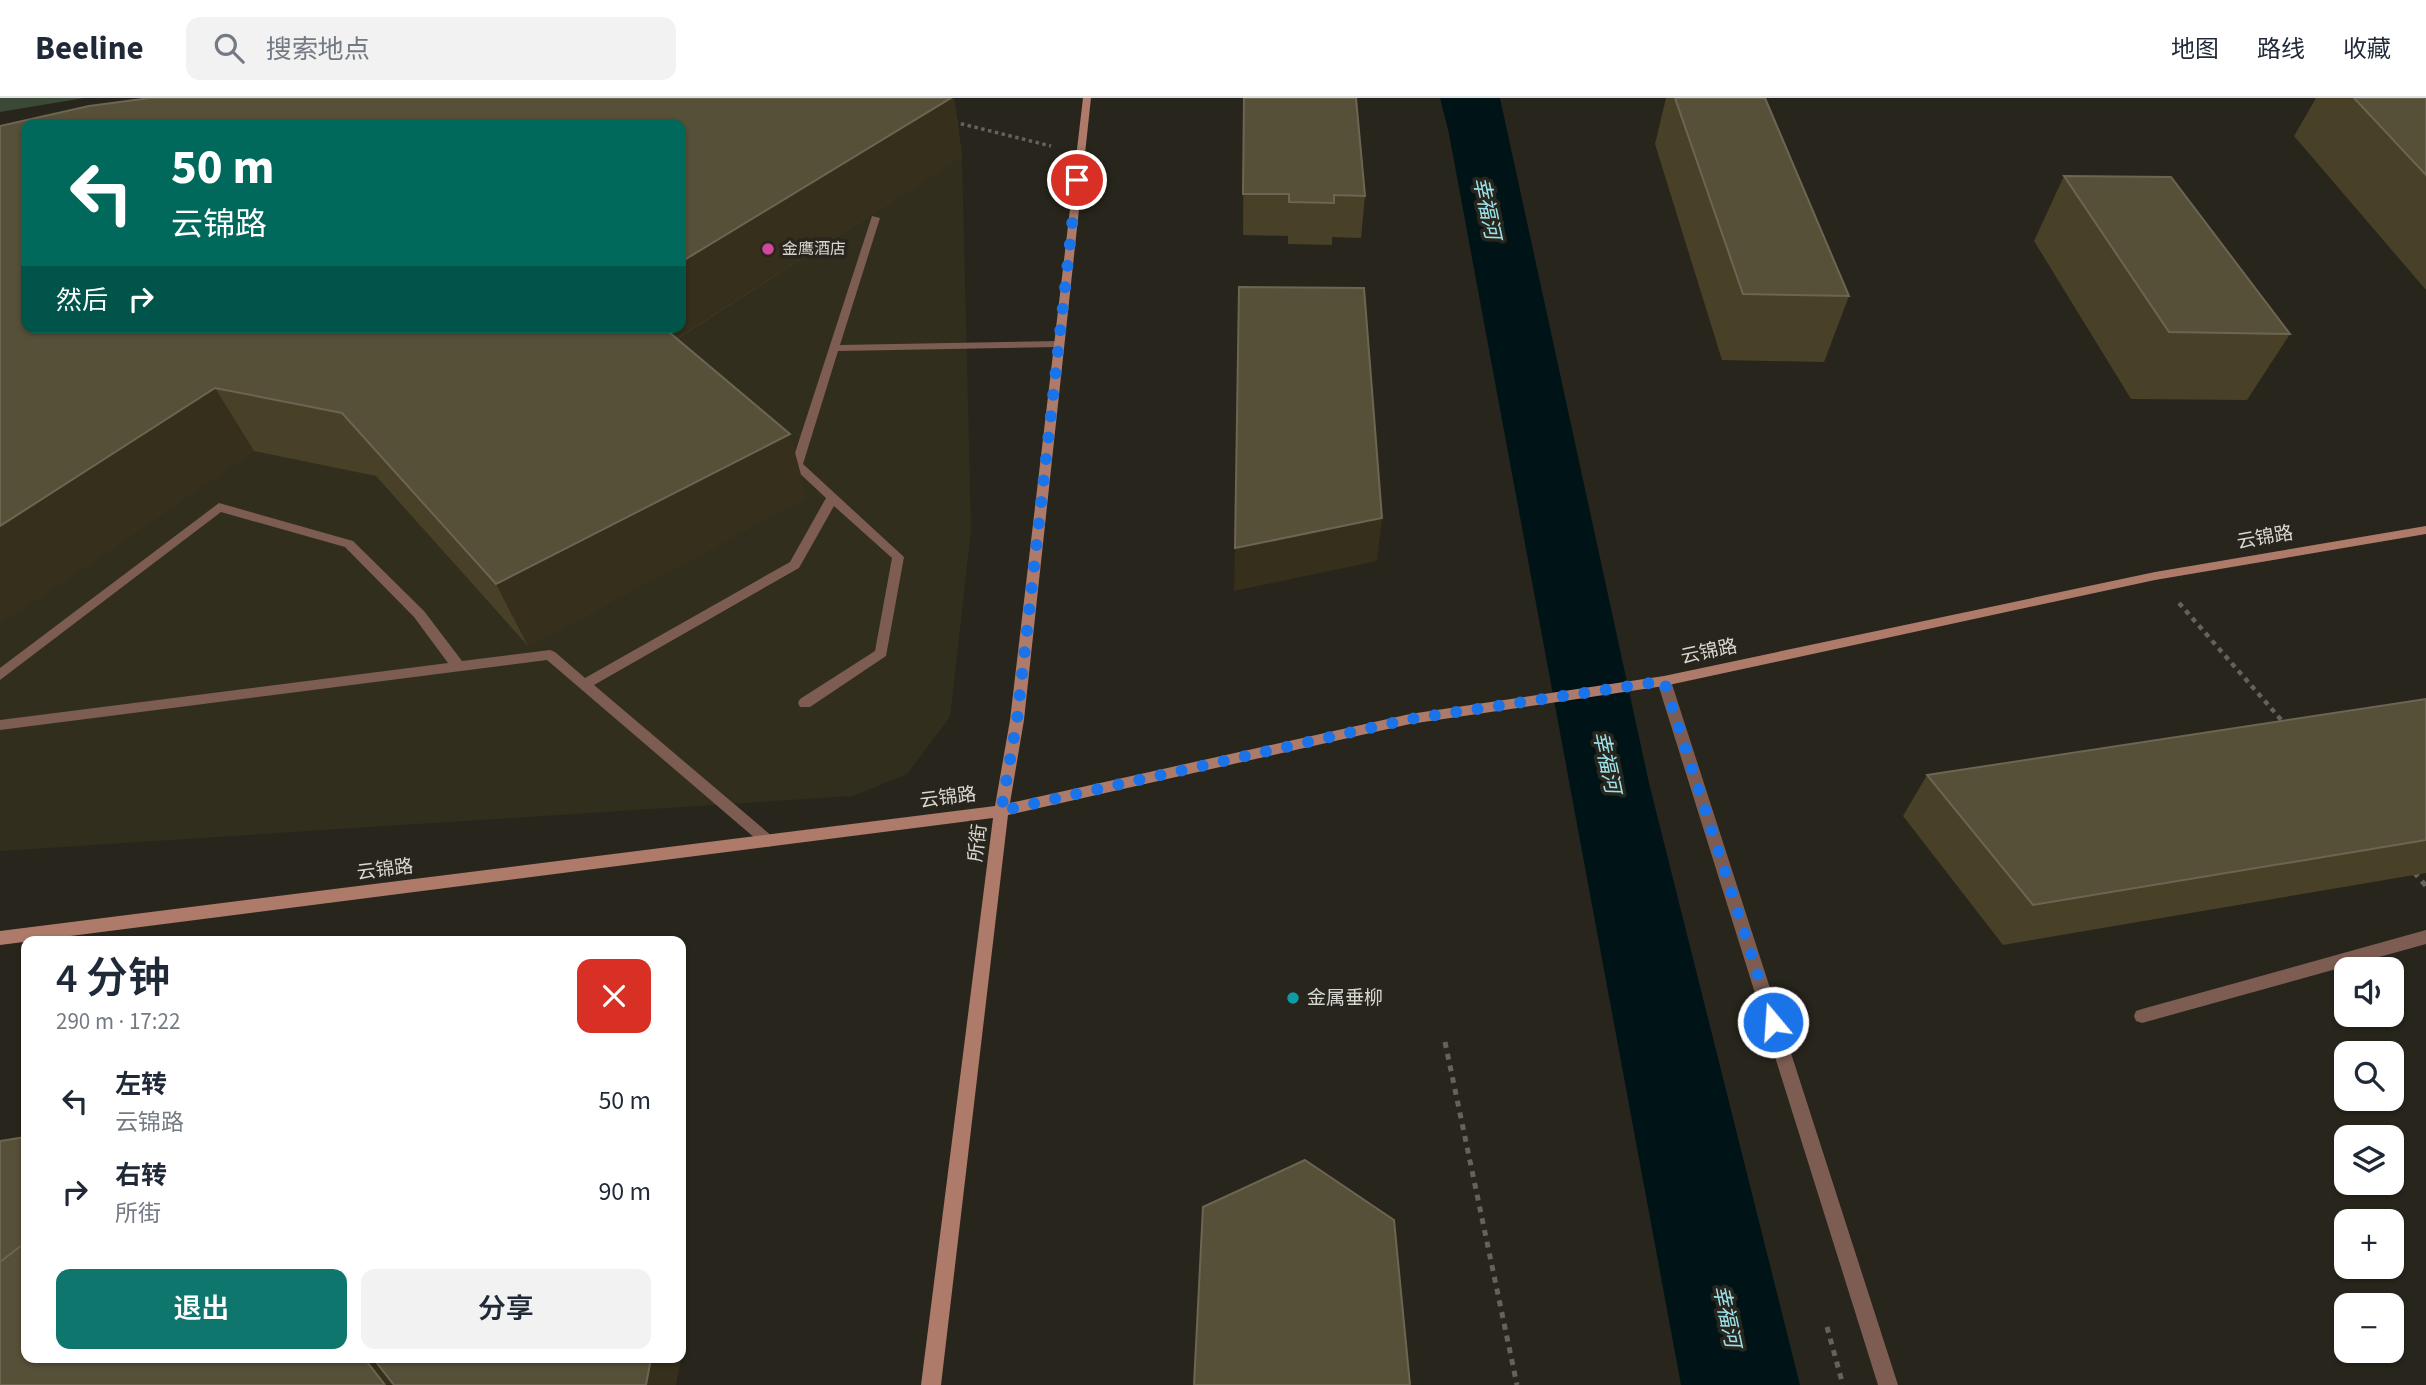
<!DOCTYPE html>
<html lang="zh">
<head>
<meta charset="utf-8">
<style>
  :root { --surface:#fff; --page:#f2f2f3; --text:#1f2937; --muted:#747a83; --line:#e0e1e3; --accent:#0f766e }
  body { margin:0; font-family:"Source Sans 3","Noto Sans SC",sans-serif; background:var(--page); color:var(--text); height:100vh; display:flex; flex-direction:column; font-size:26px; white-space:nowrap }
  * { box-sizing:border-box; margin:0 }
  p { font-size:23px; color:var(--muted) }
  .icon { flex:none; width:38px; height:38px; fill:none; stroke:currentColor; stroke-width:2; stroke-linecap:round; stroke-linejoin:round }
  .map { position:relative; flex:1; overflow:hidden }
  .drawer { position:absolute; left:21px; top:838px; width:665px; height:427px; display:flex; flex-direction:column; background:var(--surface); border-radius:14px; box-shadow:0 2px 5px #0004 }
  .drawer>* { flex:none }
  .banner { position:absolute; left:21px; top:21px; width:665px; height:214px; border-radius:14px; box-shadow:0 2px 5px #0004; background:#00695c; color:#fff; overflow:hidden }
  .controls { position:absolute; left:2334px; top:859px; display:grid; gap:14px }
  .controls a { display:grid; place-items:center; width:70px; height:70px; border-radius:14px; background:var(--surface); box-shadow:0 2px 5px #0004; font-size:35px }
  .pin { position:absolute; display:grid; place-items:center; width:60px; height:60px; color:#fff; margin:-30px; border:4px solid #fff; border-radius:50%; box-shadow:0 2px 7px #0007 }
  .me { position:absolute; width:77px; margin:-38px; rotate:342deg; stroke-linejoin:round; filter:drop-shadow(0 0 5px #0008) }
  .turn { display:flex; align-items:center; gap:24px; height:147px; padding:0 35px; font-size:32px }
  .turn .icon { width:91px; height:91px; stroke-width:2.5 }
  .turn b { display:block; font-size:49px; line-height:60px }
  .then { display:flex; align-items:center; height:66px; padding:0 35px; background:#0003; gap:14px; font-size:26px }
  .round { display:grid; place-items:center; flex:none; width:74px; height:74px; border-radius:14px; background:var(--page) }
  .overview { display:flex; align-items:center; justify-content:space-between; height:119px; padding:0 35px }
  h1 { font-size:42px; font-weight:600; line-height:52px }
  .action { display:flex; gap:14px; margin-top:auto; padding:14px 35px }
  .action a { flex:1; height:80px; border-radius:14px; background:var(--accent); color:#fff; font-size:28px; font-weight:600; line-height:80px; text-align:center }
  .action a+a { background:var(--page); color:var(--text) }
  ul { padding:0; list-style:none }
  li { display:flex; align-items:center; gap:21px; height:91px; padding:0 35px }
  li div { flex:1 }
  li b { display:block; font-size:26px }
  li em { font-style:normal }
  header { display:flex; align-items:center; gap:42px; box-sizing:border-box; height:98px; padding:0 35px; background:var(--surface); border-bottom:2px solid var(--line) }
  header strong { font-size:33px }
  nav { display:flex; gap:38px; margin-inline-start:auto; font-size:24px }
  .search { width:490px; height:63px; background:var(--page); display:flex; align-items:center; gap:18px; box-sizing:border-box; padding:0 24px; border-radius:14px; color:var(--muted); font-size:26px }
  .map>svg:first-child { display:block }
</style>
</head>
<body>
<header>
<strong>Beeline</strong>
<div class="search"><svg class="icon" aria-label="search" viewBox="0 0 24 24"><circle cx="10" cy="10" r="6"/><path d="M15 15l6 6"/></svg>搜索地点</div>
<nav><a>地图</a><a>路线</a><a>收藏</a></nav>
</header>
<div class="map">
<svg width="2426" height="1287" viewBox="0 0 2426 1287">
  <rect width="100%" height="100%" fill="#28251c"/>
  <path fill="#322e1e" d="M 598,0 L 792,0 L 962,58 L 971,433 L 950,619 L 907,676 L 853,698 L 0,753 L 0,97 L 26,229 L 681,229 L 681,26 Z"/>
  <path fill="#3b4a37" d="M 0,0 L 84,0 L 0,14 Z"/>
  <path fill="#001418" d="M 1440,0 L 1500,0 L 1649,685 L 1800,1287 L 1681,1287 L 1449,36 Z"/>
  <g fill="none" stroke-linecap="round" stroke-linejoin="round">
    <path stroke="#65625a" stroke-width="3.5" stroke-dasharray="3.5 3.5" stroke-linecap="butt" d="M 954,24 L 1051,48"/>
    <path stroke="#65625a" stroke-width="4.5" stroke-dasharray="5 5" stroke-linecap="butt" d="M 2179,505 L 2284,625"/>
    <path stroke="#65625a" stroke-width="5" stroke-dasharray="6 6" stroke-linecap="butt" d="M 2414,774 L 2426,788
      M 1445,944 L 1517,1287
      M 1827,1229 L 1843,1287"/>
    <path fill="#7d5c52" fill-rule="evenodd" d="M 872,118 L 880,120 L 840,247 L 1059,243 L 1064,246 L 1059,249 L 838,253 L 803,366 L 904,459 L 886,558 L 810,609 L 800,609 L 798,605 L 800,601 L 875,553 L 892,460 L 834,408 L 799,470 L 594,587 L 773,739 L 775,743 L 773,747 L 768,749 L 763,747 L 547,562 L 0,632 L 0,622 L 448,565 L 414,519 L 345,449 L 221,414 L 0,582 L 0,570 L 219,405 L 353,443 L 424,513 L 462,563 L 550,552 L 555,554 L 585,580 L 790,464 L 826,400 L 779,356 L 785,352 L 794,358 Z
      M 1664,578 L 1671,583 L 1898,1287 L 1878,1287 L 1657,583 Z
      M 2426,832 L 2426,846 L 2142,925 L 2136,923 L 2134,918 L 2136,913 L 2142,911 Z"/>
    <path fill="#ae7a6a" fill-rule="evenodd" d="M 1083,0 L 1091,0 L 1024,622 L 1010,705 L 1410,616 L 1664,578 L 2155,474 L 2426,428 L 2426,436 L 2155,482 L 1664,588 L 1410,626 L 1008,717 L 941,1287 L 921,1287 L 993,720 L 0,847 L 0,833 L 995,708 L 1010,622 Z"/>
  </g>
  <path fill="#484027" d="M 150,0 L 954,0 L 962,58 L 677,241 L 807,399 L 528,548 L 376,378 L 254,353 L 0,526 Z
    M 1244,0 L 1365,98 L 1361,140 L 1332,139 L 1332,147 L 1288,146 L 1288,138 L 1243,137 Z
    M 1666,0 L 1765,0 L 1849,198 L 1824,264 L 1722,262 L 1655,46 Z
    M 2316,0 L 2426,0 L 2426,192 L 2294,38 Z
    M 2064,78 L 2290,236 L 2247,302 L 2131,301 L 2034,143 Z
    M 2426,601 L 2426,775 L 2003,847 L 1903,718 L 1927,677 Z"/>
  <path fill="#352f1b" d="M 951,0 L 954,0 L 962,58 L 676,241 L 633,229 L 681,229 L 681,164 Z
    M 215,290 L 254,353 L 0,526 L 0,428 Z
    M 790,336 L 807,399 L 528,548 L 496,486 Z
    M 1382,420 L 1377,463 L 1234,493 L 1235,450 Z
    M 681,1242 L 684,1246 L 676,1287 L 646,1287 L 651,1260 L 681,1260 Z
    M 364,1260 L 388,1260 L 409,1287 L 385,1287 Z"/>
  <path fill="#575039" stroke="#6c6551" stroke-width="2" d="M 150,0 L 951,0 L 681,164 L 681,26 L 26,26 L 26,229 L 663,229 L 790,336 L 496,486 L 342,315 L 215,290 L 0,428 L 0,28 L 89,8 Z
    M 1244,0 L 1356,0 L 1365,98 L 1334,97 L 1334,105 L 1289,104 L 1289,96 L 1243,96 Z
    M 1675,0 L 1765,0 L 1849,198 L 1743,196 Z
    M 2354,0 L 2426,0 L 2426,77 Z
    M 2064,78 L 2171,79 L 2290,236 L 2169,234 Z
    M 1239,189 L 1364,190 L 1382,420 L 1235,450 Z
    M 2426,601 L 2426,742 L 2033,807 L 1927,677 Z
    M 26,1039 L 26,1144 L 0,1164 L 0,1043 Z
    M 1305,1062 L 1394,1122 L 1410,1287 L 1194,1287 L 1203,1109 Z
    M 26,1144 L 26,1260 L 364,1260 L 385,1287 L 0,1287 L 0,1164 Z
    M 373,1260 L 651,1260 L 646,1287 L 394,1287 Z"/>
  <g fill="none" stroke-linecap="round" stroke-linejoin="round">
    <path stroke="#1a73e8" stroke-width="12" stroke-dasharray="0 21.6" d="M 1077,82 L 1017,622 L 1001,713 L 1410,621 L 1664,583 L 1773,924"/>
  </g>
  <circle fill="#d1479c" stroke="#28251c" stroke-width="2.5" cx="768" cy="151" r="7"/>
  <circle fill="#0f9aa8" stroke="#28251c" stroke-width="2.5" cx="1293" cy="900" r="7"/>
  <g text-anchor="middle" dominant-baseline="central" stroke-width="7" stroke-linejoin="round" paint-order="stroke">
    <g font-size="16" fill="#d8d6d0" stroke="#28251c" text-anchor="start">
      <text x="782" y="151">金鹰酒店</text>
    </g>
    <g font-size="19" fill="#d8d6d0" stroke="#28251c">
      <text transform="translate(2265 440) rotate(-10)">云锦路</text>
      <text transform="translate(1709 554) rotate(-12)">云锦路</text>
      <text transform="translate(948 700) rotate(-7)">云锦路</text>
      <text transform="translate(978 745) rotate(-83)">所街</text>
      <text transform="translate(385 772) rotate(-7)">云锦路</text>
    </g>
    <g font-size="19" fill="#d8d6d0" stroke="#28251c" text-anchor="start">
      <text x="1307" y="900">金属垂柳</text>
    </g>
    <g font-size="21" font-style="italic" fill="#9be4ee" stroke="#28251c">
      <text transform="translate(1487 110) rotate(78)">幸福河</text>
      <text transform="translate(1607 664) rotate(78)">幸福河</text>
      <text transform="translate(1727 1218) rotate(78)">幸福河</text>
    </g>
  </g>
</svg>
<div class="controls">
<a><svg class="icon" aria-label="sound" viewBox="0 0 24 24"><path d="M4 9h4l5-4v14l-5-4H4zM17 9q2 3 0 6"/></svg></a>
<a><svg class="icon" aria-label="search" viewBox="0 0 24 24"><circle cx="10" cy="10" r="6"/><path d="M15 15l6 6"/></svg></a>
<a><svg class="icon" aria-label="layers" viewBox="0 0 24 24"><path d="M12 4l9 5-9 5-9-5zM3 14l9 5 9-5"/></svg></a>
<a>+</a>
<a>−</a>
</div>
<div class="pin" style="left:1077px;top:82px;background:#d93025"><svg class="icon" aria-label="arrive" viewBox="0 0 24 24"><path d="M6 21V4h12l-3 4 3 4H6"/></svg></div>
<svg class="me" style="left:1773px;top:924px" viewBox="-20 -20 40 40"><circle r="17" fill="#1a73e8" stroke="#fff" stroke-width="3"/><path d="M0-11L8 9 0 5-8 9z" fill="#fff"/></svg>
<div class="banner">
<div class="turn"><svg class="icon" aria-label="left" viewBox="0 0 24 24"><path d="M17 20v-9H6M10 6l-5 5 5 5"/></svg><div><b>50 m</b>云锦路</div></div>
<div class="then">然后<svg class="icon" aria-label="right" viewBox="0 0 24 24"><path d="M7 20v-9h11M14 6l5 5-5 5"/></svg></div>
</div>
<section class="drawer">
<div class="overview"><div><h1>4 分钟</h1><p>290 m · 17:22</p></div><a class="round" style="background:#d93025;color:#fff"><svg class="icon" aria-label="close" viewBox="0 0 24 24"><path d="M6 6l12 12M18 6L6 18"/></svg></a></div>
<ul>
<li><svg class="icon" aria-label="left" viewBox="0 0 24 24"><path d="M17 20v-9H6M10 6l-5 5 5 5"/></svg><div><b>左转</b><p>云锦路</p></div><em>50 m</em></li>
<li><svg class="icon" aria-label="right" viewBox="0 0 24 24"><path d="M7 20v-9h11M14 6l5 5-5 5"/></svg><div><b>右转</b><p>所街</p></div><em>90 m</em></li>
</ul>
<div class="action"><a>退出</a><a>分享</a></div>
</section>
</div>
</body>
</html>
